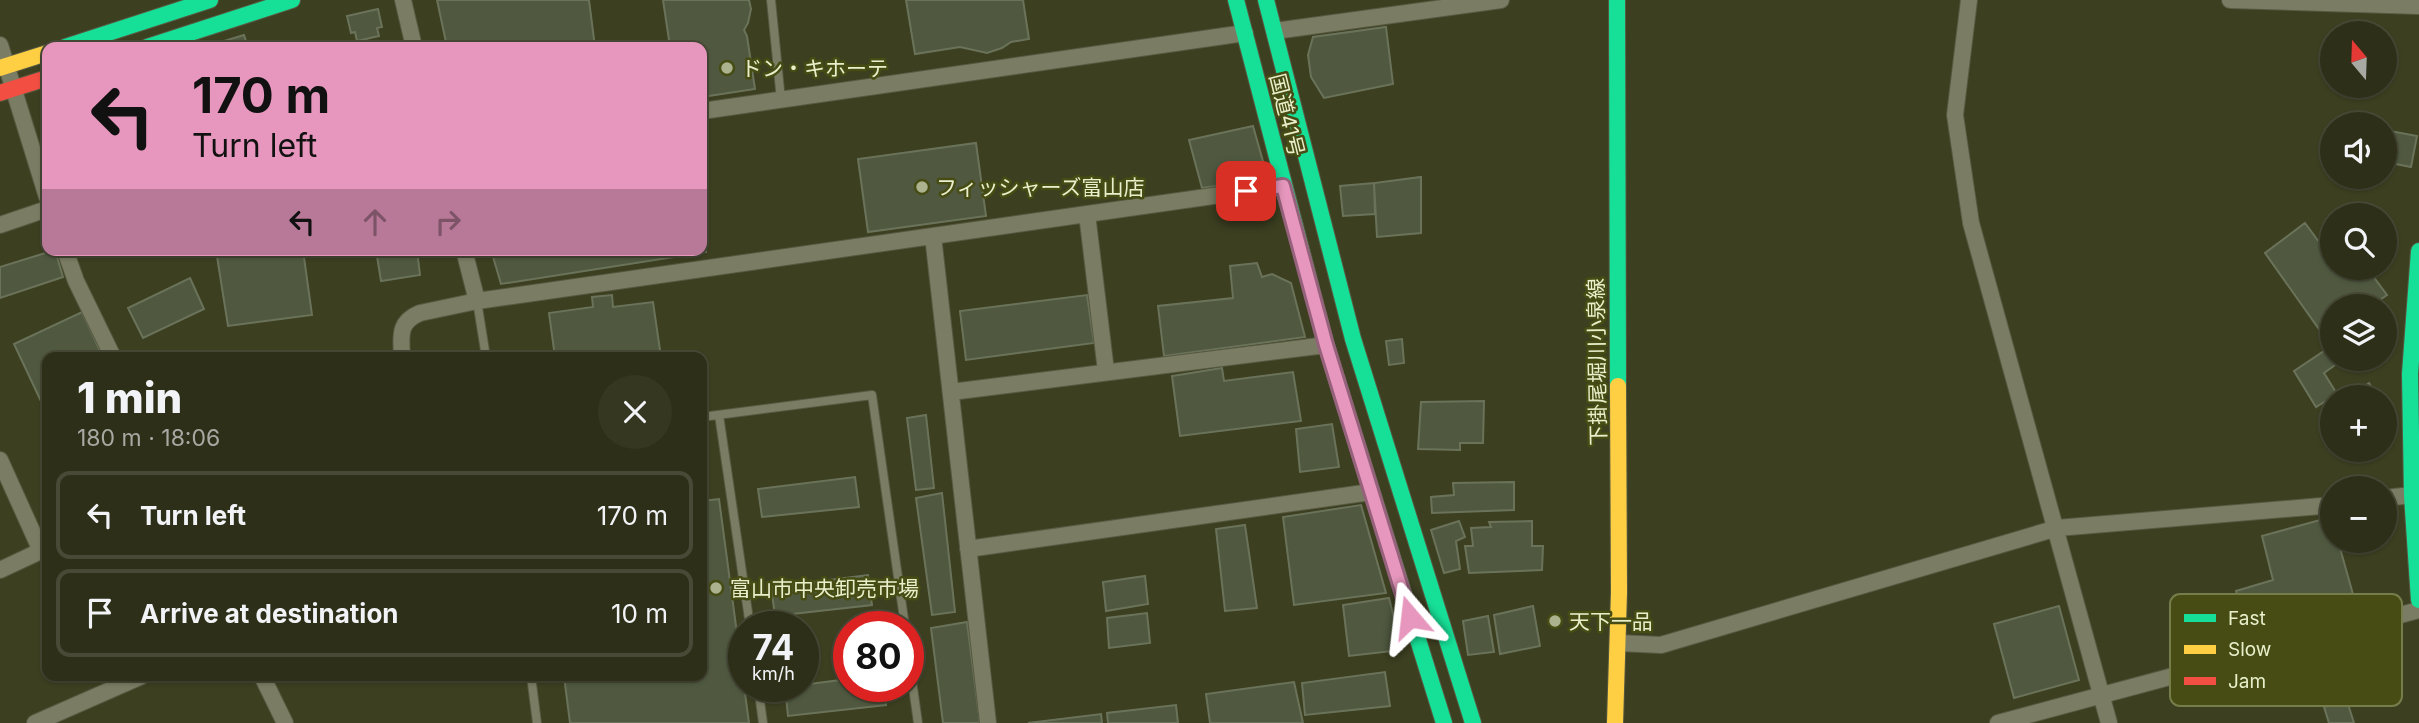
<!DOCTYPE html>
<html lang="en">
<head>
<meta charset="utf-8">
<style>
  :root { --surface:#2d2f18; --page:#353721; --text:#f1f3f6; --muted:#a7a9a2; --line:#484a37 }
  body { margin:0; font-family:Inter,"Noto Sans JP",sans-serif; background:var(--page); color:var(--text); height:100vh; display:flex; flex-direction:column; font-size:26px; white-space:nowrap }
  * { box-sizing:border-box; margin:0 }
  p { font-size:23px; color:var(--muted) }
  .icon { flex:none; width:38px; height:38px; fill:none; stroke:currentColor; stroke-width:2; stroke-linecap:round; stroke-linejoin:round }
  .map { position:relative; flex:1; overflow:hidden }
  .side { position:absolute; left:42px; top:352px; width:665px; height:329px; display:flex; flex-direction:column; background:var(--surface); border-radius:14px; box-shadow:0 2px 5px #0004,0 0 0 2px var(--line) }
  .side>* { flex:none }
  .hud { position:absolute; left:42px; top:42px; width:665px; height:214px; border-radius:14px; box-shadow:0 2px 5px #0004,0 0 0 2px var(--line); background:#e797bd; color:#111; overflow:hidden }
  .needle { width:46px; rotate:341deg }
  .controls { position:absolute; left:2320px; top:21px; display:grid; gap:14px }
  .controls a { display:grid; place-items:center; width:77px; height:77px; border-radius:50%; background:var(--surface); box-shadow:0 2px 5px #0004,0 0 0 2px var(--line); font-size:35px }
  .speed { position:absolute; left:728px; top:611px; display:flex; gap:14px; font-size:35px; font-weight:700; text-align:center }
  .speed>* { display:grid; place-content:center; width:91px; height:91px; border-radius:50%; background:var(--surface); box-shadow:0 2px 5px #0004,0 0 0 2px var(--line); line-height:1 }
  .speed small { font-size:18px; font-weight:400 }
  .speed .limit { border:10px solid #d22; background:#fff; color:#111 }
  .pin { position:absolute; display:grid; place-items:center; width:60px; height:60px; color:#fff; margin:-30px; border-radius:14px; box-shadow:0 4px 10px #0006 }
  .me { position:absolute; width:77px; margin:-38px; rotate:343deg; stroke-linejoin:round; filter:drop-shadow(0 0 5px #0008) }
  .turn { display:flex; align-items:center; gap:24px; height:147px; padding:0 35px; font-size:32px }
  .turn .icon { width:91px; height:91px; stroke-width:2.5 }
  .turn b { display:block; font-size:49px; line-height:60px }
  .lanes { display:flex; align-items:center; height:66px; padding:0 35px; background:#0003; justify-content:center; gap:35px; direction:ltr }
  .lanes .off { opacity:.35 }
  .round { display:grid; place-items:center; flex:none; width:74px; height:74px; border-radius:37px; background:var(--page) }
  .overview { display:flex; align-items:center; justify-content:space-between; height:119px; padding:0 35px }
  h1 { font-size:42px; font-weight:800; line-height:52px }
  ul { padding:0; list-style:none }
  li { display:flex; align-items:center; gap:21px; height:88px; margin:0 14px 10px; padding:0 21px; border:4px solid var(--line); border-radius:14px }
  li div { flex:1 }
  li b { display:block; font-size:26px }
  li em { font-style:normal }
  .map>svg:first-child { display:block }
</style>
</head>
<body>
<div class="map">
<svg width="2419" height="723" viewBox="0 0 2419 723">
  <rect width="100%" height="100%" fill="#3c3f20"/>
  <path fill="#505940" stroke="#6a7359" stroke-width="2" d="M 437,0 L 589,0 L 595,47 L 447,47 Z
    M 663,0 L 749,0 L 751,9 L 748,23 L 744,30 L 747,36 L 755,89 L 702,97 L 702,47 L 670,47 Z
    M 906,0 L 1023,0 L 1029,39 L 1011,42 L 1002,48 L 987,53 L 960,47 L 915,54 Z
    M 378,9 L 382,27 L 377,28 L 379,36 L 357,41 L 355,32 L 351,33 L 347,16 Z
    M 1386,27 L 1393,84 L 1324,98 L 1311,77 L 1308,55 L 1313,37 Z
    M 244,35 L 248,47 L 219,47 L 217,43 Z
    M 1253,126 L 1268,179 L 1202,188 L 1189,140 Z
    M 2385,130 L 2417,136 L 2411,167 L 2385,162 Z
    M 976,143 L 986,216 L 868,232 L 858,159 Z
    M 1421,177 L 1421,233 L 1377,237 L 1374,183 Z
    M 1374,183 L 1375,214 L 1343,216 L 1340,186 Z
    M 702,211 L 706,252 L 501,284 L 491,250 L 702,250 Z
    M 2305,223 L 2333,261 L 2333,268 L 2338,268 L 2340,271 L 2345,268 L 2367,268 L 2387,295 L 2371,306 L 2333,306 L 2333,334 L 2326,339 L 2265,253 Z
    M 55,250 L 63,277 L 0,298 L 0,267 Z
    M 216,250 L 303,250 L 312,315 L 228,326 Z
    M 376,250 L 417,250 L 420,275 L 381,281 Z
    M 1257,263 L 1262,277 L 1272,274 L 1291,283 L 1305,337 L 1164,356 L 1158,306 L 1233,298 L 1230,266 Z
    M 190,278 L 204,309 L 143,338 L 128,308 Z
    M 612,295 L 613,307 L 653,302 L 661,357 L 555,357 L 549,313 L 593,307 L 592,297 Z
    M 1087,295 L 1094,343 L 966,360 L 960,311 Z
    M 82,312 L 103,357 L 47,357 L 47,414 L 14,344 Z
    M 1402,339 L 1404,363 L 1389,365 L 1386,341 Z
    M 2327,349 L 2333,359 L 2338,363 L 2324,373 L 2337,394 L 2316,407 L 2294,371 Z
    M 1222,368 L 1224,381 L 1293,372 L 1301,421 L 1180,436 L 1172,376 Z
    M 2369,383 L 2379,397 L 2348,397 Z
    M 1484,401 L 1483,443 L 1460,443 L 1460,450 L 1418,449 L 1421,402 Z
    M 926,415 L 934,488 L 916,490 L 907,418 Z
    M 1332,424 L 1339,467 L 1300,472 L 1296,429 Z
    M 855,477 L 859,507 L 762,517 L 758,489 Z
    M 1514,482 L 1514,510 L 1432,513 L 1431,497 L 1454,495 L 1453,483 Z
    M 942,493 L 955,612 L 932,615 L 916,498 Z
    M 719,499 L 749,723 L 570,723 L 564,676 L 702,676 L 702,501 Z
    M 1361,505 L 1386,593 L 1294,605 L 1283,517 Z
    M 2331,517 L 2333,541 L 2338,541 L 2358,612 L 2285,631 L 2278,604 L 2243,614 L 2236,591 L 2273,580 L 2262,536 Z
    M 1459,521 L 1465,537 L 1456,541 L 1460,569 L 1444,573 L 1431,530 Z
    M 1532,521 L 1532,546 L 1543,546 L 1542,570 L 1469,573 L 1465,546 L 1473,546 L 1471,528 L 1491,527 L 1489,522 Z
    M 1245,525 L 1257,608 L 1225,611 L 1216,529 Z
    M 868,575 L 872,605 L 775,616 L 771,587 Z
    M 1145,576 L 1148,604 L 1106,611 L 1103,582 Z
    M 1389,598 L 1402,650 L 1349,656 L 1343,605 Z
    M 1533,606 L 1540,646 L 1500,654 L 1494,615 Z
    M 2059,606 L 2079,680 L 2014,698 L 1994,624 Z
    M 1147,613 L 1150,643 L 1109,648 L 1107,618 Z
    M 1488,616 L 1494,652 L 1468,655 L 1463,621 Z
    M 967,622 L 980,723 L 943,723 L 931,628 Z
    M 1385,672 L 1390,706 L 1305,715 L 1302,683 Z
    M 849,679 L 849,686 L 883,686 L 886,705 L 788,716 L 785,687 Z
    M 1294,682 L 1303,723 L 1210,723 L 1206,694 Z
    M 2347,701 L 2354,723 L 2329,723 L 2324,707 Z
    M 1176,705 L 1178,723 L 1108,723 L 1107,713 Z
    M 1101,714 L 1102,723 L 1028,723 Z"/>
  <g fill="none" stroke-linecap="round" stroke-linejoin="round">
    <defs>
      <path id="lane" d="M 771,0 L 781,100
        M 477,301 L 486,357
        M 719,415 L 750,626
        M 702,417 L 872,395 L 905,626
        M 908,652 L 918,723
        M 531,676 L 537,723
        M 758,686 L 763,723"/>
      <path id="street" d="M 403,0 L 414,47
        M 1969,0 L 1955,115 L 1971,223 L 2109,723
        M 2230,0 L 2419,6
        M 1275,31 L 1501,0
        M 0,45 L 47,197
        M 702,111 L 1245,33
        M 1087,214 L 1106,371
        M 0,225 L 47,209
        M 933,236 L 988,723
        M 65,250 L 76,281 L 113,357
        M 464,250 L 477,301
        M 402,357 C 401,336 398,322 420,313 L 477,301 L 1283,186
        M 951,392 L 1326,345
        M 0,460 L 41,551
        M 2385,498 L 2412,495
        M 968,549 L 1371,492
        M 0,570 L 47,548
        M 1619,643 L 1661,645 L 2057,528 L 2333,505
        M 262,676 L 285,723
        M 35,723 L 142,676
        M 1998,723 L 2419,610"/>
      <path id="fast" d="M 1236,0 L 1326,345 L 1444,723
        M 1266,0 L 1353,339 L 1473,723
        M 1617,0 L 1618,386
        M 65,47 L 210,0
        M 147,47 L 292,0
        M 2419,251 L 2410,374 L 2412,495 L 2419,600"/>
      <path id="slow" d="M 0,68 L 47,53
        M 1615,723 L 1619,592 L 1618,386"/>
      <path id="jam" d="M 0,93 L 47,78"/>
    </defs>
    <use href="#lane" stroke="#575a41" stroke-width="10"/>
    <use href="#street" stroke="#575a41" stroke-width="18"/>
    <use href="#fast" stroke="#575a41" stroke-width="18"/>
    <use href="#slow" stroke="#575a41" stroke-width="18"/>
    <use href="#jam" stroke="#575a41" stroke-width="18"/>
    <use href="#lane" stroke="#7a7d63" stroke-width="8"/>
    <use href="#street" stroke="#7a7d63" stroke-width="16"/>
    <use href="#fast" stroke="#16e098" stroke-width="16"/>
    <use href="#slow" stroke="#ffcf43" stroke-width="16"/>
    <use href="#jam" stroke="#f24e42" stroke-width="16"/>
  </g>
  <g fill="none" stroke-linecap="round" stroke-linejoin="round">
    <defs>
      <path id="route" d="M 1246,191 L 1283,186 L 1326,345 L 1410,617"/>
    </defs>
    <use href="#route" stroke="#96627b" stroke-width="18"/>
    <use href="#route" stroke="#e797bd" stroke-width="12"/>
  </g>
  <g fill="#acb18e" stroke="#464c13" stroke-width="2.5">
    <circle cx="727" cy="68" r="7"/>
    <circle cx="922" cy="187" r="7"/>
    <circle cx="716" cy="588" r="7"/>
    <circle cx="1555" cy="621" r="7"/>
  </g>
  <g text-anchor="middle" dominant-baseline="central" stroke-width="5" stroke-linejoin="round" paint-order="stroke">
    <g font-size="21" fill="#e9efca" stroke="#464c13" text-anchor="start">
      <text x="741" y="68">ドン・キホーテ</text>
      <text x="936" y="187">フィッシャーズ富山店</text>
      <text x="730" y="588">富山市中央卸売市場</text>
      <text x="1569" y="621">天下一品</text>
    </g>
    <g font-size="21" fill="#e9efca" stroke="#464c13">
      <text transform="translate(1287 115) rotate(76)">国道41号</text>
      <text transform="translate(1597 362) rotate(-91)">下掛尾堀川小泉線</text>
    </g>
  </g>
  <rect x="2170" y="594" width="232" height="112" rx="10" fill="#464c13" stroke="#777d4a" stroke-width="2"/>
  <rect x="2184" y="614" width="32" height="8" fill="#16e098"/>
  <rect x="2184" y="645" width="32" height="9" fill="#ffcf43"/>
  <rect x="2184" y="677" width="32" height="8" fill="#f24e42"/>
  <g font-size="19" fill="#e9efca">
    <text x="2228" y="625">Fast</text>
    <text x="2228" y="656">Slow</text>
    <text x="2228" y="688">Jam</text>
  </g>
</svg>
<div class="controls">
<a><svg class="needle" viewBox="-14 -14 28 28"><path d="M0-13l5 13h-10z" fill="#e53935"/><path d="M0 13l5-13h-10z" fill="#a7a9a2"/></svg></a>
<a><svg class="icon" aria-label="sound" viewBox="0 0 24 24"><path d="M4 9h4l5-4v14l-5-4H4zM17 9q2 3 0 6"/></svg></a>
<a><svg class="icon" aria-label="search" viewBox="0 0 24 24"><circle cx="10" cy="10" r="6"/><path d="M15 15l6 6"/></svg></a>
<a><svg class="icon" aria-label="layers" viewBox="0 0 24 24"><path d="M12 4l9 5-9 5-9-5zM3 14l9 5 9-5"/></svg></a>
<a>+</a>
<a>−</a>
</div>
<div class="speed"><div>74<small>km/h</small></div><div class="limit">80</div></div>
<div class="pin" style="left:1246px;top:191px;background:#d93025"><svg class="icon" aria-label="arrive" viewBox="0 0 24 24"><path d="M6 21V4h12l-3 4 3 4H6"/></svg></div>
<svg class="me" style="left:1410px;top:617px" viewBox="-20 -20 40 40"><path d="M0-17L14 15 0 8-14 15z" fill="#e797bd" stroke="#fff" stroke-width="4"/></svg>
<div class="hud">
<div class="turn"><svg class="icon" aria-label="left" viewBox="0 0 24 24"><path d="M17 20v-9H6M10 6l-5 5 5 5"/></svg><div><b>170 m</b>Turn left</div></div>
<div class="lanes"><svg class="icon" aria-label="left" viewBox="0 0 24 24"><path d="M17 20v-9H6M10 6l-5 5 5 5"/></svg><svg class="icon off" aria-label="ahead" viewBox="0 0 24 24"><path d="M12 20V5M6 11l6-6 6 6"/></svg><svg class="icon off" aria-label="right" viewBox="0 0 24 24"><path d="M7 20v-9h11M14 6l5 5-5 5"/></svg></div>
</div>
<section class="side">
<div class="overview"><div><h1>1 min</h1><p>180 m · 18:06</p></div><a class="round"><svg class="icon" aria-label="close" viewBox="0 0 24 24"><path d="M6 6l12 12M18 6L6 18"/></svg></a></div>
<ul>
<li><svg class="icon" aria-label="left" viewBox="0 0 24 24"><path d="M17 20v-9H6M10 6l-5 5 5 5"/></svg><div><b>Turn left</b></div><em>170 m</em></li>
<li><svg class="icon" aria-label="arrive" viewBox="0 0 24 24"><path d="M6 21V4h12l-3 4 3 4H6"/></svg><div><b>Arrive at destination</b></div><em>10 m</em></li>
</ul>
</section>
</div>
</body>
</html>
